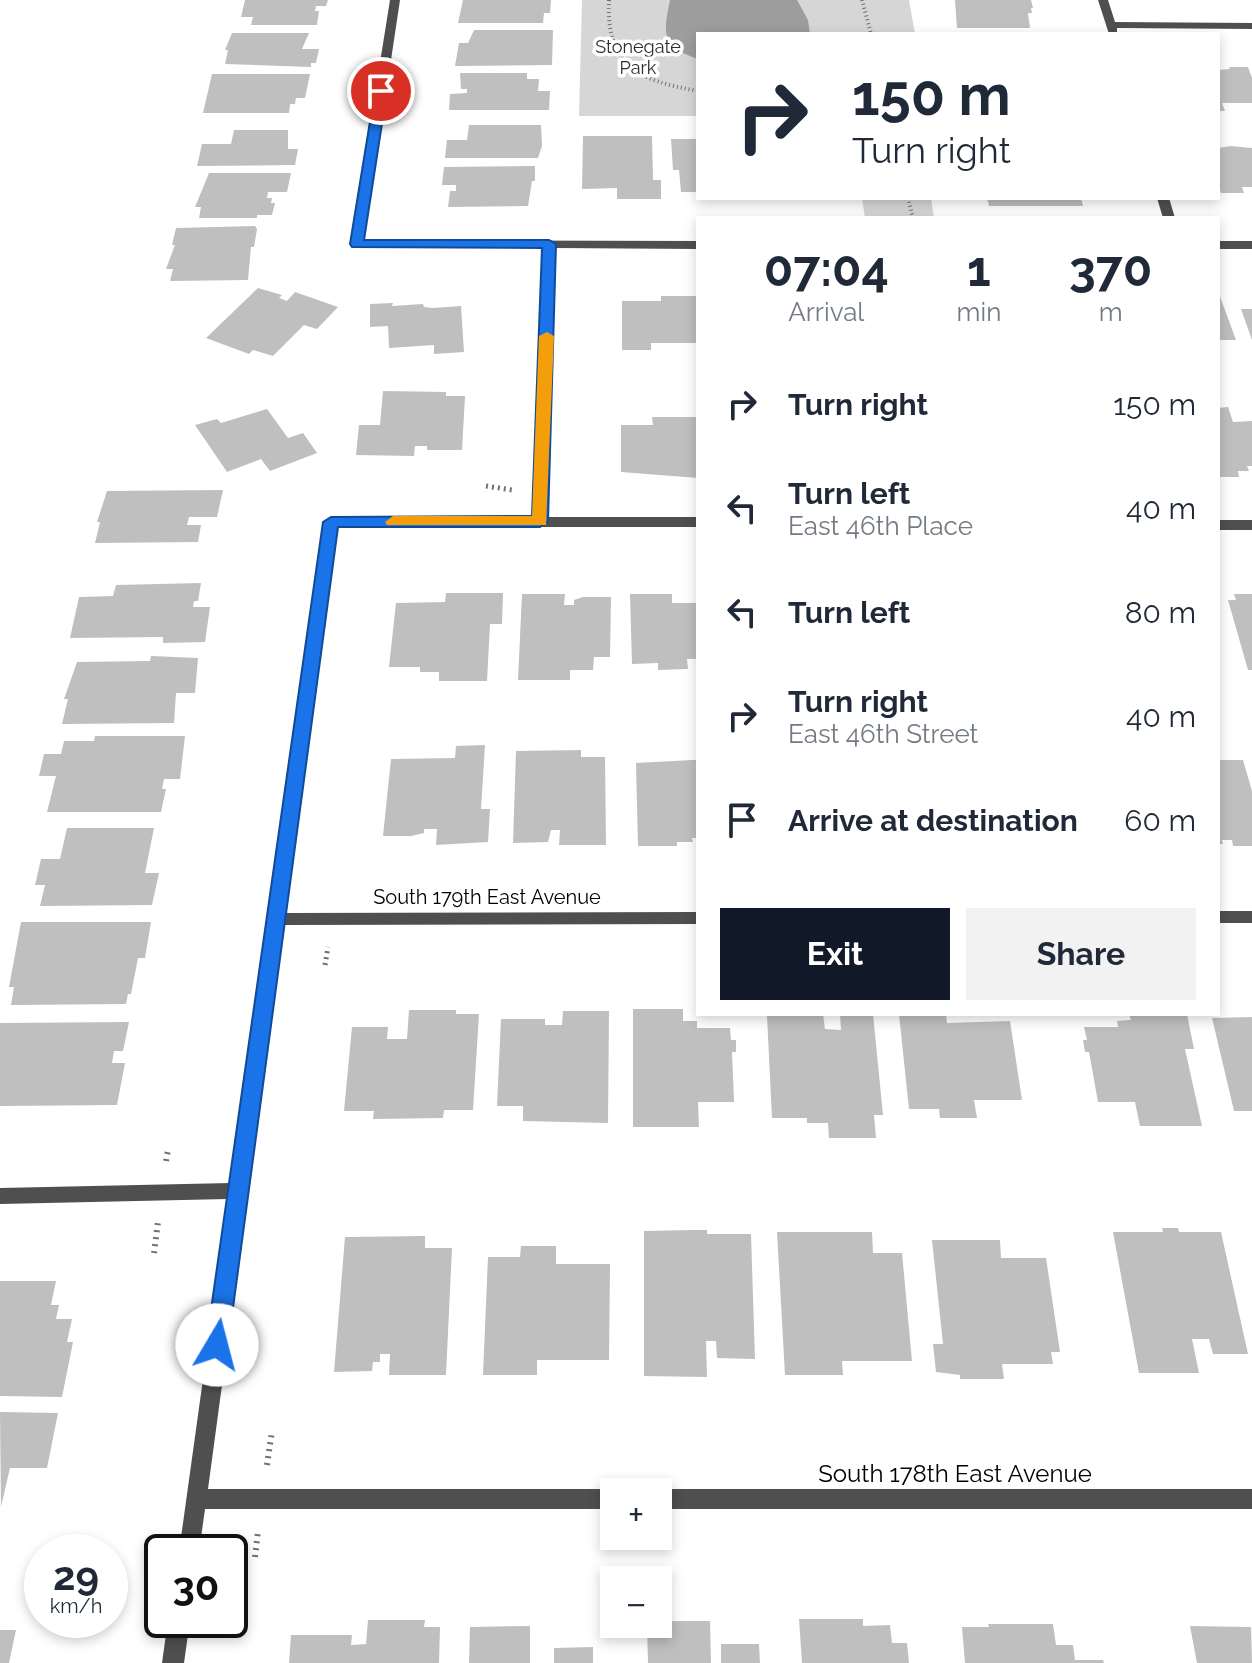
<!DOCTYPE html>
<html lang="en">
<head>
<meta charset="utf-8">
<style>
  :root { --surface:#fff; --page:#f2f2f3; --text:#1f2937; --muted:#747a83; --accent:#111827 }
  body { margin:0; font-family:Raleway,sans-serif; background:var(--page); color:var(--text); height:100vh; display:flex; flex-direction:column; font-size:30px; white-space:nowrap }
  * { box-sizing:border-box; margin:0 }
  p { font-size:26px; color:var(--muted) }
  .icon { flex:none; width:44px; height:44px; fill:none; stroke:currentColor; stroke-width:2; stroke-linecap:round; stroke-linejoin:round }
  .map { position:relative; flex:1; overflow:hidden }
  .panel { position:absolute; left:696px; top:216px; width:524px; height:800px; display:flex; flex-direction:column; background:var(--surface); border-radius:0px; box-shadow:0 4px 12px #0003 }
  .panel>* { flex:none }
  .guide { position:absolute; left:696px; top:32px; width:524px; height:168px; border-radius:0px; box-shadow:0 4px 12px #0003; background:#fff; color:var(--text); overflow:hidden }
  .buttons { position:absolute; left:600px; top:1478px; display:grid; gap:16px }
  .buttons a { display:grid; place-items:center; width:72px; height:72px; border-radius:0px; background:var(--surface); box-shadow:0 4px 12px #0003; font-size:40px }
  .speed { position:absolute; left:24px; top:1534px; display:flex; gap:16px; font-size:40px; font-weight:700; text-align:center }
  .speed>* { display:grid; place-content:center; width:104px; height:104px; border-radius:50%; background:var(--surface); box-shadow:0 4px 12px #0003; line-height:1 }
  .speed small { font-size:20px; font-weight:400 }
  .speed .limit { border:4px solid #111; border-radius:12px; background:#fff; color:#111 }
  .pin { position:absolute; display:grid; place-items:center; width:68px; height:68px; color:#fff; margin:-34px; border:4px solid #fff; border-radius:50%; box-shadow:0 2px 8px #0007 }
  .me { position:absolute; width:88px; margin:-44px; rotate:8deg; stroke-linejoin:round; filter:drop-shadow(0 0 6px #0008) }
  .turn { display:flex; align-items:center; gap:28px; height:168px; padding:0 24px; font-size:36px }
  .turn .icon { width:104px; height:104px; stroke-width:2.5 }
  .turn b { display:block; font-size:56px; line-height:68px }
  .eta { display:flex; justify-content:space-evenly; align-items:center; height:136px; text-align:center }
  .eta b { font-size:48px; font-weight:700; line-height:56px }
  .cta { display:flex; gap:16px; margin-top:auto; padding:16px 24px }
  .cta a { flex:1; height:92px; border-radius:0px; background:var(--accent); color:#fff; font-size:32px; font-weight:700; line-height:92px; text-align:center }
  .cta a+a { background:var(--page); color:var(--text) }
  ul { padding:0; list-style:none }
  li { display:flex; align-items:center; gap:24px; height:104px; padding:0 24px }
  li div { flex:1 }
  li b { display:block; font-size:30px }
  li em { font-style:normal }
  .map>svg:first-child { display:block }
</style>
</head>
<body>
<div class="map">
<svg width="1252" height="1663" viewBox="0 0 1252 1663">
  <rect width="100%" height="100%" fill="#fff"/>
  <path fill="#d6d6d6" d="M 582,0 L 909,0 L 915,34 L 698,34 L 698,116 L 579,116 Z
    M 862,198 L 931,198 L 934,218 L 865,218 Z"/>
  <path fill="#9d9d9d" d="M 670,0 L 797,0 L 808,20 L 810,34 L 698,34 L 698,59 C 661,46 663,35 670,0 Z"/>
  <path fill="#bfbfbf" d="M 245,0 L 328,0 L 326,6 L 316,6 L 315,11 L 319,11 L 317,25 L 251,25 L 253,17 L 241,17 Z
    M 463,0 L 551,0 L 550,13 L 544,13 L 543,23 L 458,23 Z
    M 955,0 L 1031,0 L 1033,8 L 1031,8 L 1032,13 L 1028,13 L 1030,28 L 957,28 Z
    M 474,30 L 553,30 L 552,65 L 455,66 L 459,43 L 468,43 Z
    M 232,33 L 309,33 L 302,49 L 319,49 L 316,63 L 311,63 L 311,67 L 225,64 L 228,50 L 225,50 Z
    M 1229,67 L 1248,67 L 1252,78 L 1252,103 L 1222,103 L 1225,111 L 1218,111 L 1218,70 L 1230,69 Z
    M 460,73 L 527,73 L 527,79 L 539,79 L 538,91 L 550,91 L 549,110 L 449,110 L 450,94 L 467,93 L 467,89 L 461,89 Z
    M 212,74 L 310,74 L 305,98 L 296,98 L 295,104 L 290,104 L 289,113 L 203,113 Z
    M 469,125 L 541,125 L 542,146 L 538,158 L 445,158 L 447,140 L 467,140 Z
    M 234,130 L 288,130 L 288,149 L 298,149 L 295,165 L 197,166 L 202,144 L 231,144 Z
    M 583,136 L 652,136 L 653,180 L 661,180 L 661,199 L 617,199 L 617,188 L 582,189 Z
    M 671,139 L 698,139 L 698,192 L 681,192 L 679,170 L 673,170 Z
    M 1231,146 L 1252,148 L 1252,187 L 1242,187 L 1244,193 L 1221,193 L 1218,185 L 1218,148 Z
    M 535,166 L 535,181 L 532,181 L 528,206 L 448,207 L 450,191 L 456,191 L 456,185 L 442,185 L 444,167 Z
    M 209,173 L 291,173 L 287,192 L 268,192 L 267,198 L 272,198 L 271,203 L 275,203 L 272,215 L 257,215 L 257,218 L 199,218 L 201,207 L 195,207 Z
    M 987,198 L 1081,198 L 1083,206 L 989,206 Z
    M 255,226 L 257,229 L 254,247 L 251,247 L 248,280 L 170,281 L 173,269 L 166,269 L 175,245 L 172,245 L 176,228 Z
    M 258,288 L 282,295 L 279,298 L 287,301 L 295,292 L 338,307 L 317,329 L 304,325 L 273,356 L 253,350 L 249,354 L 206,338 Z
    M 1218,291 L 1236,340 L 1218,340 Z
    M 661,296 L 698,296 L 698,343 L 651,343 L 651,350 L 622,350 L 622,301 L 661,301 Z
    M 393,303 L 392,306 L 423,304 L 424,307 L 433,308 L 461,306 L 464,352 L 434,354 L 434,345 L 389,348 L 388,326 L 370,327 L 370,304 Z
    M 1241,309 L 1252,309 L 1252,340 Z
    M 383,391 L 446,392 L 446,396 L 465,396 L 462,450 L 427,450 L 427,446 L 415,446 L 414,456 L 356,455 L 359,425 L 380,425 Z
    M 1228,407 L 1233,422 L 1252,421 L 1252,466 L 1247,466 L 1249,471 L 1238,471 L 1239,477 L 1218,477 L 1218,408 Z
    M 267,409 L 288,438 L 303,433 L 317,453 L 270,471 L 261,459 L 227,472 L 195,425 L 217,419 L 221,423 Z
    M 652,417 L 697,417 L 698,478 L 621,472 L 621,425 L 653,425 Z
    M 223,490 L 217,517 L 189,517 L 187,525 L 201,525 L 198,542 L 95,543 L 100,522 L 97,522 L 107,491 Z
    M 201,583 L 198,601 L 194,601 L 193,607 L 210,607 L 205,642 L 163,643 L 163,637 L 70,638 L 79,597 L 113,596 L 116,585 Z
    M 446,593 L 503,593 L 502,624 L 490,624 L 487,681 L 439,681 L 439,672 L 420,672 L 420,667 L 389,667 L 396,603 L 445,602 Z
    M 522,594 L 565,594 L 564,605 L 574,605 L 574,600 L 583,597 L 611,597 L 610,657 L 594,657 L 593,670 L 570,670 L 570,680 L 518,680 Z
    M 630,594 L 672,594 L 672,603 L 698,603 L 698,659 L 687,659 L 688,669 L 658,670 L 658,663 L 632,664 Z
    M 1234,594 L 1252,594 L 1252,670 L 1248,670 L 1228,600 L 1236,600 Z
    M 151,656 L 198,658 L 195,693 L 176,693 L 174,723 L 62,724 L 68,699 L 64,699 L 77,662 L 150,661 Z
    M 95,736 L 185,736 L 180,779 L 164,779 L 162,789 L 166,789 L 161,812 L 47,812 L 56,776 L 39,776 L 44,754 L 61,754 L 64,741 L 94,741 Z
    M 485,745 L 481,809 L 490,809 L 488,842 L 436,845 L 437,829 L 424,829 L 424,833 L 411,836 L 383,836 L 391,759 L 455,758 L 456,746 Z
    M 581,750 L 581,757 L 605,757 L 606,845 L 559,845 L 560,830 L 551,830 L 548,842 L 513,843 L 516,751 Z
    M 692,760 L 698,760 L 698,838 L 692,838 L 693,842 L 677,842 L 677,846 L 638,846 L 636,763 Z
    M 1218,760 L 1243,760 L 1252,791 L 1252,846 L 1233,846 L 1232,840 L 1222,840 L 1223,844 L 1218,844 Z
    M 67,828 L 154,828 L 145,873 L 159,873 L 152,905 L 40,906 L 45,885 L 35,885 L 41,859 L 60,859 Z
    M 21,922 L 151,922 L 145,958 L 138,958 L 131,994 L 128,994 L 126,1004 L 11,1005 L 14,987 L 9,987 Z
    M 633,1009 L 683,1009 L 683,1021 L 697,1021 L 697,1028 L 730,1028 L 731,1040 L 736,1040 L 736,1052 L 732,1052 L 734,1102 L 698,1102 L 699,1127 L 633,1127 Z
    M 409,1010 L 456,1010 L 456,1014 L 479,1014 L 473,1110 L 444,1110 L 443,1118 L 373,1119 L 374,1111 L 344,1111 L 352,1027 L 388,1027 L 387,1039 L 407,1039 Z
    M 563,1011 L 609,1011 L 608,1123 L 523,1121 L 523,1106 L 497,1106 L 501,1019 L 545,1019 L 545,1025 L 562,1025 Z
    M 776,1014 L 823,1014 L 825,1029 L 841,1030 L 840,1014 L 873,1014 L 883,1115 L 874,1115 L 876,1138 L 829,1138 L 828,1123 L 807,1123 L 807,1118 L 772,1118 L 767,1016 Z
    M 899,1014 L 946,1014 L 947,1023 L 1010,1021 L 1022,1100 L 974,1100 L 977,1118 L 940,1118 L 939,1109 L 909,1109 Z
    M 1129,1014 L 1187,1014 L 1194,1049 L 1185,1049 L 1202,1126 L 1140,1126 L 1135,1102 L 1098,1102 L 1089,1052 L 1085,1052 L 1083,1040 L 1087,1040 L 1084,1027 L 1118,1027 L 1117,1021 L 1131,1020 Z
    M 1252,1017 L 1252,1111 L 1234,1111 L 1212,1018 Z
    M 129,1022 L 123,1051 L 114,1051 L 112,1063 L 125,1063 L 117,1105 L 0,1106 L 0,1023 Z
    M 1162,1228 L 1178,1228 L 1179,1232 L 1221,1232 L 1248,1354 L 1213,1354 L 1209,1339 L 1192,1339 L 1199,1373 L 1139,1373 L 1113,1232 L 1163,1232 Z
    M 692,1230 L 707,1230 L 707,1234 L 751,1234 L 755,1359 L 717,1358 L 716,1341 L 706,1341 L 707,1377 L 644,1376 L 644,1231 Z
    M 777,1232 L 872,1232 L 873,1253 L 902,1253 L 912,1361 L 842,1361 L 843,1375 L 785,1375 Z
    M 425,1236 L 425,1248 L 452,1248 L 446,1375 L 389,1375 L 390,1354 L 380,1354 L 380,1362 L 373,1362 L 372,1371 L 334,1372 L 345,1237 Z
    M 932,1240 L 1000,1240 L 1001,1258 L 1046,1258 L 1060,1352 L 1051,1352 L 1053,1364 L 1002,1364 L 1004,1379 L 960,1379 L 960,1375 L 936,1372 L 933,1344 L 943,1344 Z
    M 521,1246 L 556,1246 L 556,1264 L 610,1264 L 609,1360 L 537,1360 L 537,1375 L 483,1375 L 488,1257 L 520,1257 Z
    M 0,1281 L 56,1281 L 51,1305 L 59,1305 L 56,1319 L 72,1319 L 67,1342 L 73,1342 L 62,1397 L 0,1396 Z
    M 0,1412 L 58,1413 L 47,1468 L 10,1468 L 1,1507 Z
    M 799,1619 L 863,1619 L 863,1626 L 890,1625 L 892,1643 L 907,1643 L 909,1663 L 802,1663 Z
    M 368,1620 L 425,1620 L 424,1627 L 440,1627 L 439,1663 L 289,1663 L 291,1635 L 352,1635 L 351,1645 L 366,1644 Z
    M 658,1621 L 710,1621 L 711,1663 L 648,1663 L 647,1624 L 658,1624 Z
    M 988,1624 L 1053,1624 L 1056,1645 L 1073,1645 L 1075,1660 L 1103,1660 L 1104,1663 L 965,1663 L 962,1627 L 989,1627 Z
    M 530,1626 L 530,1663 L 469,1663 L 470,1627 Z
    M 1190,1626 L 1251,1627 L 1252,1663 L 1197,1663 Z
    M 0,1630 L 16,1630 L 9,1663 L 0,1663 Z
    M 721,1644 L 759,1644 L 760,1663 L 721,1663 Z
    M 593,1647 L 593,1663 L 554,1663 L 554,1648 Z"/>
  <g fill="none" stroke-linecap="round" stroke-linejoin="round">
    <path stroke="#717171" stroke-width="4" stroke-dasharray="1 3" stroke-linecap="butt" d="M 609,0 C 606,67 638,80 698,91
      M 862,0 L 871,34
      M 908,198 L 913,218"/>
    <path stroke="#717171" stroke-width="5" stroke-dasharray="2 4" stroke-linecap="butt" d="M 486,486 L 512,490
      M 325,965 L 328,947"/>
    <path stroke="#717171" stroke-width="6" stroke-dasharray="2 5" stroke-linecap="butt" d="M 166,1161 L 168,1150
      M 154,1253 L 158,1222
      M 267,1465 L 272,1431
      M 255,1557 L 258,1531"/>
    <path fill="#4f4f4f" fill-rule="evenodd" d="M 390,0 L 400,0 L 364,240 L 698,241 L 698,249 L 555,248 L 547,517 L 698,517 L 698,527 L 337,527 L 285,913 L 698,912 L 698,924 L 284,925 L 208,1489 L 614,1489 L 621,1492 L 614,1492 L 614,1509 L 205,1509 L 199,1552 L 179,1552 L 228,1199 L 0,1204 L 0,1188 L 231,1183 L 324,522 L 331,517 L 533,517 L 543,248 L 357,248 L 351,244 Z
      M 1098,0 L 1108,0 L 1115,22 L 1252,23 L 1252,29 L 1117,28 L 1117,34 L 1109,34 Z
      M 1157,198 L 1169,198 L 1175,218 L 1163,218 Z
      M 1218,241 L 1252,241 L 1252,249 L 1218,249 Z
      M 1218,520 L 1252,520 L 1252,530 L 1218,530 Z
      M 1218,911 L 1252,911 L 1252,923 L 1218,923 Z
      M 658,1489 L 1252,1489 L 1252,1509 L 658,1509 L 658,1492 L 651,1492 Z
      M 168,1620 L 190,1620 L 184,1663 L 162,1663 Z"/>
  </g>
  <path fill="#1a73e8" stroke="#114b97" stroke-width="2" d="M 381,88 L 387,91 L 364,240 L 549,240 L 556,244 L 548,521 L 540,527 L 338,527 L 228,1345 L 225,1352 L 217,1355 L 210,1352 L 206,1345 L 323,522 L 331,517 L 532,516 L 542,248 L 352,247 L 350,244 L 375,91 Z"/>
  <path fill="#f59e0b" d="M 547,332 L 554,336 L 546,525 L 387,525 L 385,522 L 393,516 L 532,516 L 539,336 Z"/>
  <g text-anchor="middle" dominant-baseline="central" stroke-width="7" stroke-linejoin="round" paint-order="stroke">
    <g font-size="18" fill="#2d2d2d" stroke="#fff">
      <text x="638" y="46">Stonegate<tspan x="638" dy="21">Park</tspan></text>
    </g>
    <g font-size="20" fill="#000" stroke="#fff">
      <text x="487" y="897">South 179th East Avenue</text>
    </g>
    <g font-size="24" fill="#000" stroke="#fff">
      <text x="955" y="1473">South 178th East Avenue</text>
    </g>
  </g>
</svg>
<div class="buttons">
<a>+</a>
<a>−</a>
</div>
<div class="speed"><div>29<small>km/h</small></div><div class="limit">30</div></div>
<div class="pin" style="left:381px;top:91px;background:#d93025"><svg class="icon" aria-label="arrive" viewBox="0 0 24 24"><path d="M6 21V4h12l-3 4 3 4H6"/></svg></div>
<svg class="me" style="left:217px;top:1345px" viewBox="-20 -20 40 40"><circle r="19" fill="#fff"/><path d="M0-13L10 11 0 6-10 11z" fill="#1a73e8"/></svg>
<div class="guide">
<div class="turn"><svg class="icon" aria-label="right" viewBox="0 0 24 24"><path d="M7 20v-9h11M14 6l5 5-5 5"/></svg><div><b>150 m</b>Turn right</div></div>
</div>
<section class="panel">
<div class="eta">
<div><b>07:04</b><p>Arrival</p></div>
<div><b>1</b><p>min</p></div>
<div><b>370</b><p>m</p></div>
</div>
<ul>
<li><svg class="icon" aria-label="right" viewBox="0 0 24 24"><path d="M7 20v-9h11M14 6l5 5-5 5"/></svg><div><b>Turn right</b></div><em>150 m</em></li>
<li><svg class="icon" aria-label="left" viewBox="0 0 24 24"><path d="M17 20v-9H6M10 6l-5 5 5 5"/></svg><div><b>Turn left</b><p>East 46th Place</p></div><em>40 m</em></li>
<li><svg class="icon" aria-label="left" viewBox="0 0 24 24"><path d="M17 20v-9H6M10 6l-5 5 5 5"/></svg><div><b>Turn left</b></div><em>80 m</em></li>
<li><svg class="icon" aria-label="right" viewBox="0 0 24 24"><path d="M7 20v-9h11M14 6l5 5-5 5"/></svg><div><b>Turn right</b><p>East 46th Street</p></div><em>40 m</em></li>
<li><svg class="icon" aria-label="arrive" viewBox="0 0 24 24"><path d="M6 21V4h12l-3 4 3 4H6"/></svg><div><b>Arrive at destination</b></div><em>60 m</em></li>
</ul>
<div class="cta"><a>Exit</a><a>Share</a></div>
</section>
</div>
</body>
</html>
